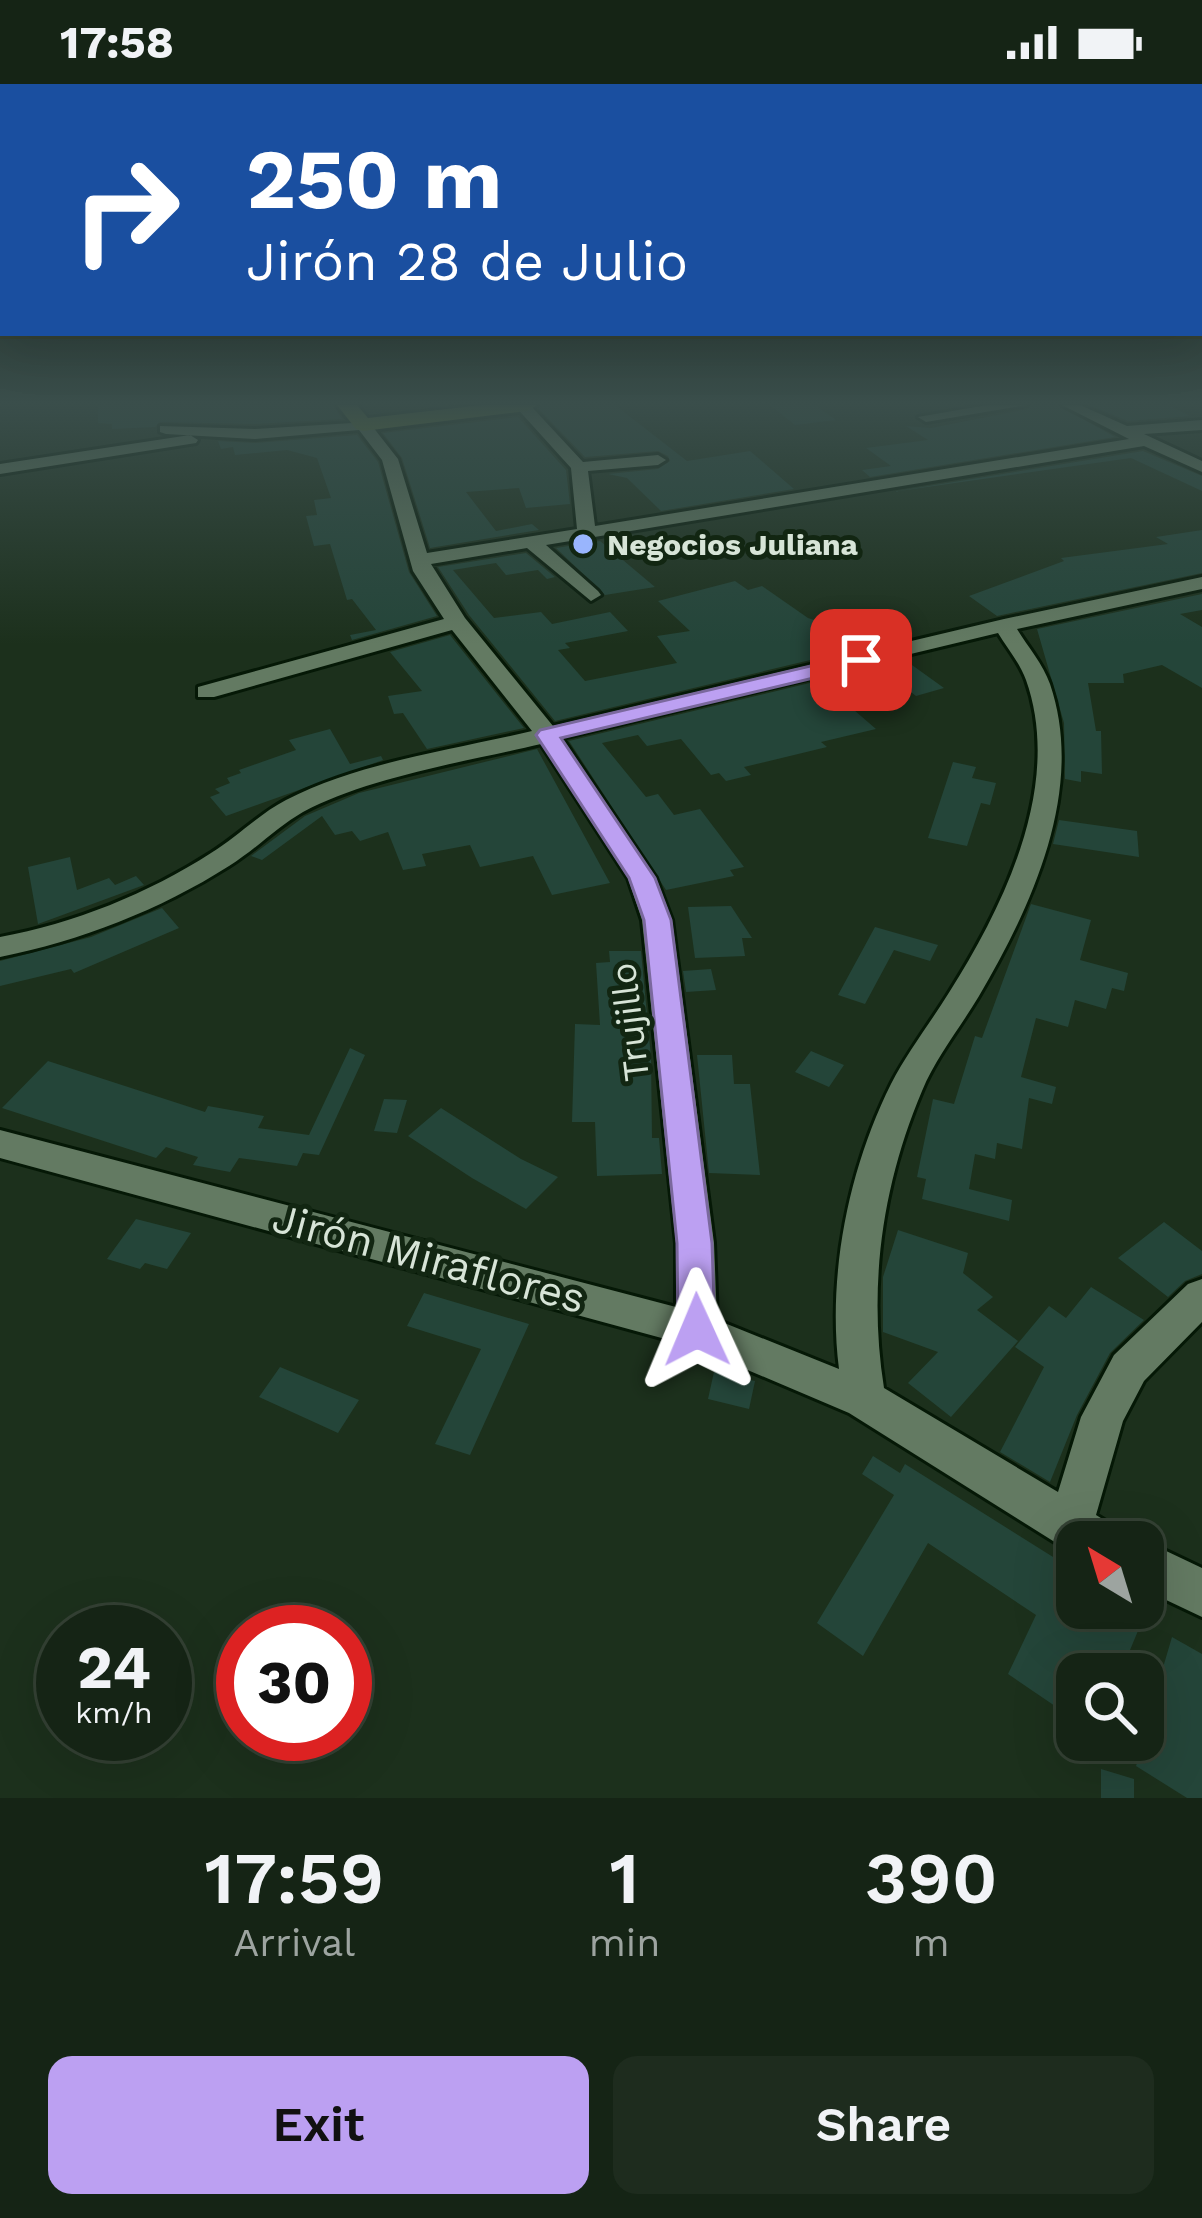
<!DOCTYPE html>
<html lang="en">
<head>
<meta charset="utf-8">
<style>
  :root { --surface:#152415; --page:#1e2c1e; --text:#f1f3f6; --muted:#9da4a0; --line:#344134; --accent:#bca0f2 }
  body { margin:0; font-family:"Work Sans",sans-serif; background:var(--page); color:var(--text); height:100vh; display:flex; flex-direction:column; font-size:45px; white-space:nowrap }
  * { box-sizing:border-box; margin:0 }
  p { font-size:39px; color:var(--muted) }
  .icon { flex:none; width:66px; height:66px; fill:none; stroke:currentColor; stroke-width:2; stroke-linecap:round; stroke-linejoin:round }
  .map { position:relative; height:1714px; overflow:hidden }
  .details { display:flex; flex-direction:column; background:var(--surface); flex:1 }
  .details>* { flex:none }
  .hud { position:absolute; left:0px; top:0px; width:1203px; height:252px; box-shadow:0 12px 48px #0002,0 0 0 3px var(--line); background:#1a4fa0; color:#fff; overflow:hidden }
  .needle { width:78px; rotate:322deg }
  .fabs { position:absolute; left:1056px; top:1437px; display:grid; gap:24px }
  .fabs a { display:grid; place-items:center; width:108px; height:108px; border-radius:24px; background:var(--surface); box-shadow:0 12px 48px #0002,0 0 0 3px var(--line); font-size:60px }
  .speed { position:absolute; left:36px; top:1521px; display:flex; gap:24px; font-size:60px; font-weight:700; text-align:center }
  .speed>* { display:grid; place-content:center; width:156px; height:156px; border-radius:50%; background:var(--surface); box-shadow:0 12px 48px #0002,0 0 0 3px var(--line); line-height:1 }
  .speed small { font-size:30px; font-weight:400 }
  .speed .limit { border:18px solid #d22; background:#fff; color:#111 }
  .pin { position:absolute; display:grid; place-items:center; width:102px; height:102px; color:#fff; margin:-51px; border-radius:24px; box-shadow:0 6px 18px #0006 }
  .me { position:absolute; width:132px; margin:-66px; rotate:359deg; stroke-linejoin:round; filter:drop-shadow(0 0 9px #0008) }
  .turn { display:flex; align-items:center; gap:42px; height:252px; padding:0 48px; font-size:54px }
  .turn .icon { width:156px; height:156px; stroke-width:2.5 }
  .turn b { display:block; font-size:84px; line-height:102px }
  .eta { display:flex; justify-content:space-evenly; align-items:center; height:204px; text-align:center }
  .eta b { font-size:72px; font-weight:600; line-height:84px }
  .cta { display:flex; gap:24px; margin-top:auto; padding:24px 48px }
  .cta a { flex:1; height:138px; border-radius:24px; background:var(--accent); color:#111; font-size:48px; font-weight:600; line-height:138px; text-align:center }
  .cta a+a { background:var(--page); color:var(--text) }
  .status { display:flex; justify-content:space-between; align-items:center; height:84px; padding:0 60px; background:var(--surface); direction:ltr }
  .status svg { height:33px; fill:currentColor }
  .map>svg:first-child { display:block }
</style>
</head>
<body>
<div class="status"><b>17:58</b><svg viewBox="0 0 49 12"><path d="M0 12V9h3v3zM5 12V6h3v6zM10 12V3h3v9zM15 12V0h3v12zM26 1h20v11H26zM47 4h2v5h-2z"/></svg></div>
<div class="map">
<svg width="1202" height="1714" viewBox="0 0 1202 1714">
  <rect width="100%" height="100%" fill="#1c301c"/>
  <path fill="#244539" d="M 98,321 L 333,321 L 342,335 L 255,340 L 160,338 L 155,343 L 112,345 L 112,340 L 98,339 Z
    M 541,321 L 615,321 L 687,377 L 750,367 L 794,405 L 661,427 L 627,394 L 608,390 L 658,385 L 670,377 L 668,372 L 658,367 L 585,373 L 539,325 Z
    M 770,321 L 815,321 L 836,336 L 795,341 Z
    M 1031,321 L 1058,321 L 1115,353 L 870,393 L 862,386 L 891,382 L 866,364 L 928,356 L 906,342 L 931,344 L 1028,325 Z
    M 1090,321 L 1168,321 L 1190,332 L 1128,337 Z
    M 518,333 L 566,386 L 570,420 L 526,424 L 519,404 L 466,408 L 496,447 L 532,440 L 539,446 L 430,464 L 402,374 L 383,349 Z
    M 357,351 L 378,378 L 409,488 L 437,532 L 352,556 L 350,551 L 376,546 L 352,515 L 347,516 L 330,460 L 314,462 L 306,432 L 317,431 L 314,416 L 331,414 L 317,374 L 287,366 L 235,371 L 233,363 L 221,365 L 218,357 L 255,359 Z
    M 1143,367 L 1202,392 L 1202,407 L 1131,374 L 892,408 Z
    M 1202,446 L 1202,489 L 997,532 L 969,512 L 1064,477 L 1061,474 L 1168,460 L 1156,453 Z
    M 600,457 L 611,466 L 655,503 L 605,511 L 556,464 Z
    M 526,469 L 555,493 L 547,495 L 538,486 L 506,491 L 496,479 L 453,486 L 494,534 L 541,528 L 552,540 L 610,528 L 628,547 L 565,559 L 570,564 L 558,566 L 585,597 L 677,579 L 657,552 L 690,547 L 658,517 L 735,497 L 748,506 L 762,502 L 808,534 L 820,538 L 829,535 L 882,559 L 555,637 L 469,531 L 438,483 Z
    M 1202,510 L 1202,526 L 1180,530 L 1202,543 L 1202,604 L 1162,581 L 1123,590 L 1124,599 L 1088,599 L 1096,647 L 1101,647 L 1102,690 L 1081,687 L 1081,698 L 1065,695 L 1064,639 L 1037,545 Z
    M 450,551 L 524,644 L 427,665 L 403,629 L 394,630 L 388,612 L 422,607 L 390,568 Z
    M 905,576 L 944,604 L 916,612 L 899,599 L 852,610 L 866,623 L 854,626 L 876,645 L 821,658 L 827,663 L 744,683 L 751,691 L 726,697 L 719,689 L 711,691 L 681,655 L 647,662 L 638,651 L 602,659 L 646,713 L 658,710 L 674,731 L 700,725 L 744,783 L 730,786 L 734,792 L 666,806 L 569,657 Z
    M 330,645 L 350,680 L 381,672 L 383,676 L 226,732 L 210,713 L 220,709 L 215,705 L 230,699 L 227,694 L 241,689 L 239,686 L 296,666 L 289,656 Z
    M 537,665 L 610,799 L 552,811 L 533,772 L 480,783 L 470,761 L 422,770 L 426,782 L 403,786 L 388,748 L 360,757 L 352,747 L 335,751 L 322,732 L 262,776 L 251,772 L 305,732 L 359,709 Z
    M 953,678 L 976,683 L 972,694 L 996,699 L 990,721 L 981,719 L 967,762 L 928,754 Z
    M 1059,736 L 1137,747 L 1139,773 L 1053,760 Z
    M 70,773 L 77,806 L 109,794 L 115,801 L 136,792 L 144,801 L 38,840 L 28,783 Z
    M 1031,820 L 1091,836 L 1080,876 L 1128,889 L 1124,907 L 1112,904 L 1106,925 L 1075,916 L 1068,943 L 1036,934 L 1021,993 L 1056,1003 L 1052,1020 L 1029,1014 L 1022,1065 L 997,1059 L 995,1075 L 975,1070 L 969,1105 L 1012,1116 L 1009,1137 L 922,1115 L 926,1095 L 917,1093 L 933,1015 L 954,1020 L 975,952 L 982,954 Z
    M 731,822 L 752,854 L 742,854 L 745,872 L 695,874 L 688,823 Z
    M 162,824 L 179,844 L 74,889 L 71,885 L 0,902 L 0,877 L 91,853 Z
    M 875,843 L 938,861 L 930,877 L 894,866 L 865,920 L 838,911 Z
    M 609,867 L 641,867 L 651,973 L 652,1054 L 659,1054 L 662,1090 L 597,1092 L 595,1038 L 572,1038 L 575,940 L 600,941 L 596,879 L 610,878 Z
    M 711,885 L 716,906 L 686,908 L 683,887 Z
    M 350,964 L 365,971 L 319,1071 L 303,1069 L 297,1082 L 239,1074 L 230,1088 L 193,1081 L 198,1073 L 166,1063 L 156,1074 L 2,1024 L 48,977 L 205,1028 L 208,1022 L 264,1032 L 258,1044 L 309,1051 Z
    M 811,967 L 844,981 L 829,1003 L 795,988 Z
    M 697,971 L 732,971 L 734,1000 L 750,1000 L 760,1091 L 709,1089 Z
    M 384,1015 L 407,1016 L 397,1049 L 374,1047 Z
    M 441,1024 L 521,1075 L 558,1093 L 526,1125 L 472,1094 L 408,1052 Z
    M 136,1135 L 191,1149 L 167,1185 L 145,1179 L 140,1185 L 107,1175 Z
    M 1164,1138 L 1202,1167 L 1202,1190 L 1185,1197 L 1168,1213 L 1118,1174 Z
    M 898,1146 L 968,1169 L 963,1189 L 993,1213 L 977,1226 L 1018,1257 L 951,1333 L 908,1299 L 938,1268 L 883,1248 L 883,1193 Z
    M 1091,1203 L 1144,1236 L 1110,1269 L 1077,1331 L 1050,1398 L 1000,1368 L 1044,1283 L 1015,1263 L 1049,1222 L 1066,1234 Z
    M 424,1209 L 529,1240 L 470,1371 L 435,1360 L 481,1265 L 407,1242 Z
    M 280,1283 L 359,1316 L 338,1349 L 259,1313 Z
    M 714,1288 L 755,1297 L 749,1325 L 708,1315 Z
    M 873,1372 L 900,1389 L 905,1380 L 1077,1488 L 1077,1524 L 1135,1524 L 1145,1530 L 1120,1590 L 1077,1590 L 1077,1637 L 1008,1590 L 1036,1531 L 928,1459 L 863,1572 L 817,1539 L 894,1411 L 862,1390 Z
    M 1172,1553 L 1202,1570 L 1202,1714 L 1187,1714 L 1136,1682 L 1161,1606 L 1157,1604 Z
    M 1101,1685 L 1134,1695 L 1134,1714 L 1101,1714 Z"/>
  <g fill="none" stroke-linecap="round" stroke-linejoin="round">
    <defs>
      <path id="minor" d="M 514,321 L 530,321 L 583,378 L 658,371 L 666,376 L 658,381 L 588,387 L 595,442 L 1129,355 L 1062,321 L 1080,321 L 1127,342 L 1202,336 L 1202,346 L 1144,350 L 1202,377 L 1202,388 L 1144,362 L 546,461 L 598,507 L 601,511 L 591,517 L 527,464 L 431,480 L 465,534 L 553,642 L 1004,535 L 1202,493 L 1202,505 L 1017,545 C 1028,563 1043,580 1050,600 C 1086,705 1032,822 979,912 C 960,944 936,973 922,1007 C 882,1101 868,1203 884,1304 L 1058,1408 L 1081,1333 L 1114,1271 L 1188,1200 L 1202,1195 L 1202,1238 L 1144,1297 L 1123,1337 L 1096,1431 L 1114,1442 L 1121,1458 L 1077,1458 L 1077,1472 L 849,1329 L 691,1262 L 0,1074 L 0,1046 L 676,1223 L 676,1159 L 642,836 L 628,794 L 541,660 C 469,677 368,693 303,728 C 277,743 255,766 229,782 C 160,826 80,857 0,873 L 0,853 C 73,840 149,809 211,769 C 237,753 259,730 286,716 C 360,678 452,666 532,647 L 452,546 L 214,613 L 198,613 L 198,603 L 444,535 L 413,487 L 382,376 L 359,346 L 255,355 L 166,350 L 160,348 L 160,342 L 255,345 L 369,338 L 398,375 L 427,469 L 577,445 L 571,384 ZM 998,549 C 1007,564 1020,579 1026,596 C 1063,700 1005,820 950,907 C 931,938 908,967 891,1000 C 849,1084 827,1191 839,1285 L 717,1236 L 714,1159 L 672,836 L 656,794 L 562,654 Z
        M 987,321 L 1027,321 L 926,338 L 918,333 Z
        M 190,351 L 198,356 L 196,359 L 0,390 L 0,380 Z
        M 1143,1456 L 1202,1484 L 1202,1533 L 1143,1505 L 1143,1458 L 1139,1458 Z"/>
      <path id="major" d="M 337,321 L 357,321 L 368,334 L 482,321 L 537,321 L 527,327 L 363,347 L 356,345 Z"/>
    </defs>
    <use href="#minor" stroke="#051806" stroke-width="6"/>
    <use href="#major" stroke="#051806" stroke-width="6"/>
    <use href="#minor" fill="#637a62" fill-rule="evenodd"/>
    <use href="#major" fill="#708535" fill-rule="evenodd"/>
  </g>
  <linearGradient id="sky" x2="0" y2="1"><stop stop-color="#0f1a0f"/><stop offset="0.57" stop-color="#3a4e4b"/><stop offset="1" stop-color="#3a4e4b" stop-opacity="0"/></linearGradient>
  <rect width="1202" height="560" fill="url(#sky)"/>
  <path fill="#bca0f2" stroke="#7a689d" stroke-width="3" d="M 861,570 L 868,572 L 868,581 L 561,654 L 655,794 L 671,836 L 712,1159 L 715,1246 L 710,1257 L 697,1262 L 684,1257 L 678,1246 L 677,1159 L 644,836 L 629,794 L 536,651 L 540,646 Z"/>
  <circle fill="#99b5fd" stroke="#122612" stroke-width="4.5" cx="583" cy="460" r="12"/>
  <g text-anchor="middle" dominant-baseline="central" stroke-width="10" stroke-linejoin="round" paint-order="stroke">
    <g font-size="30" font-weight="bold" fill="#d7e4d7" stroke="#122612" text-anchor="start">
      <text x="607" y="460">Negocios Juliana</text>
    </g>
    <g font-size="36" fill="#d7e4d7" stroke="#122612">
      <text transform="translate(630 938) rotate(-97)">Trujillo</text>
    </g>
    <g font-size="42" fill="#d7e4d7" stroke="#122612">
      <text transform="translate(429 1174) rotate(15)">Jirón Miraflores</text>
    </g>
  </g>
</svg>
<div class="fabs">
<a><svg class="needle" viewBox="-14 -14 28 28"><path d="M0-13l5 13h-10z" fill="#e53935"/><path d="M0 13l5-13h-10z" fill="#9da4a0"/></svg></a>
<a><svg class="icon" aria-label="search" viewBox="0 0 24 24"><circle cx="10" cy="10" r="6"/><path d="M15 15l6 6"/></svg></a>
</div>
<div class="speed"><div>24<small>km/h</small></div><div class="limit">30</div></div>
<div class="pin" style="left:861px;top:576px;background:#d93025"><svg class="icon" aria-label="arrive" viewBox="0 0 24 24"><path d="M6 21V4h12l-3 4 3 4H6"/></svg></div>
<svg class="me" style="left:697px;top:1246px" viewBox="-20 -20 40 40"><path d="M0-17L14 15 0 8-14 15z" fill="#bca0f2" stroke="#fff" stroke-width="4"/></svg>
<div class="hud">
<div class="turn"><svg class="icon" aria-label="right" viewBox="0 0 24 24"><path d="M7 20v-9h11M14 6l5 5-5 5"/></svg><div><b>250 m</b>Jirón 28 de Julio</div></div>
</div>
</div>
<section class="details">
<div class="eta">
<div><b>17:59</b><p>Arrival</p></div>
<div><b>1</b><p>min</p></div>
<div><b>390</b><p>m</p></div>
</div>
<div class="cta"><a>Exit</a><a>Share</a></div>
</section>
</body>
</html>
